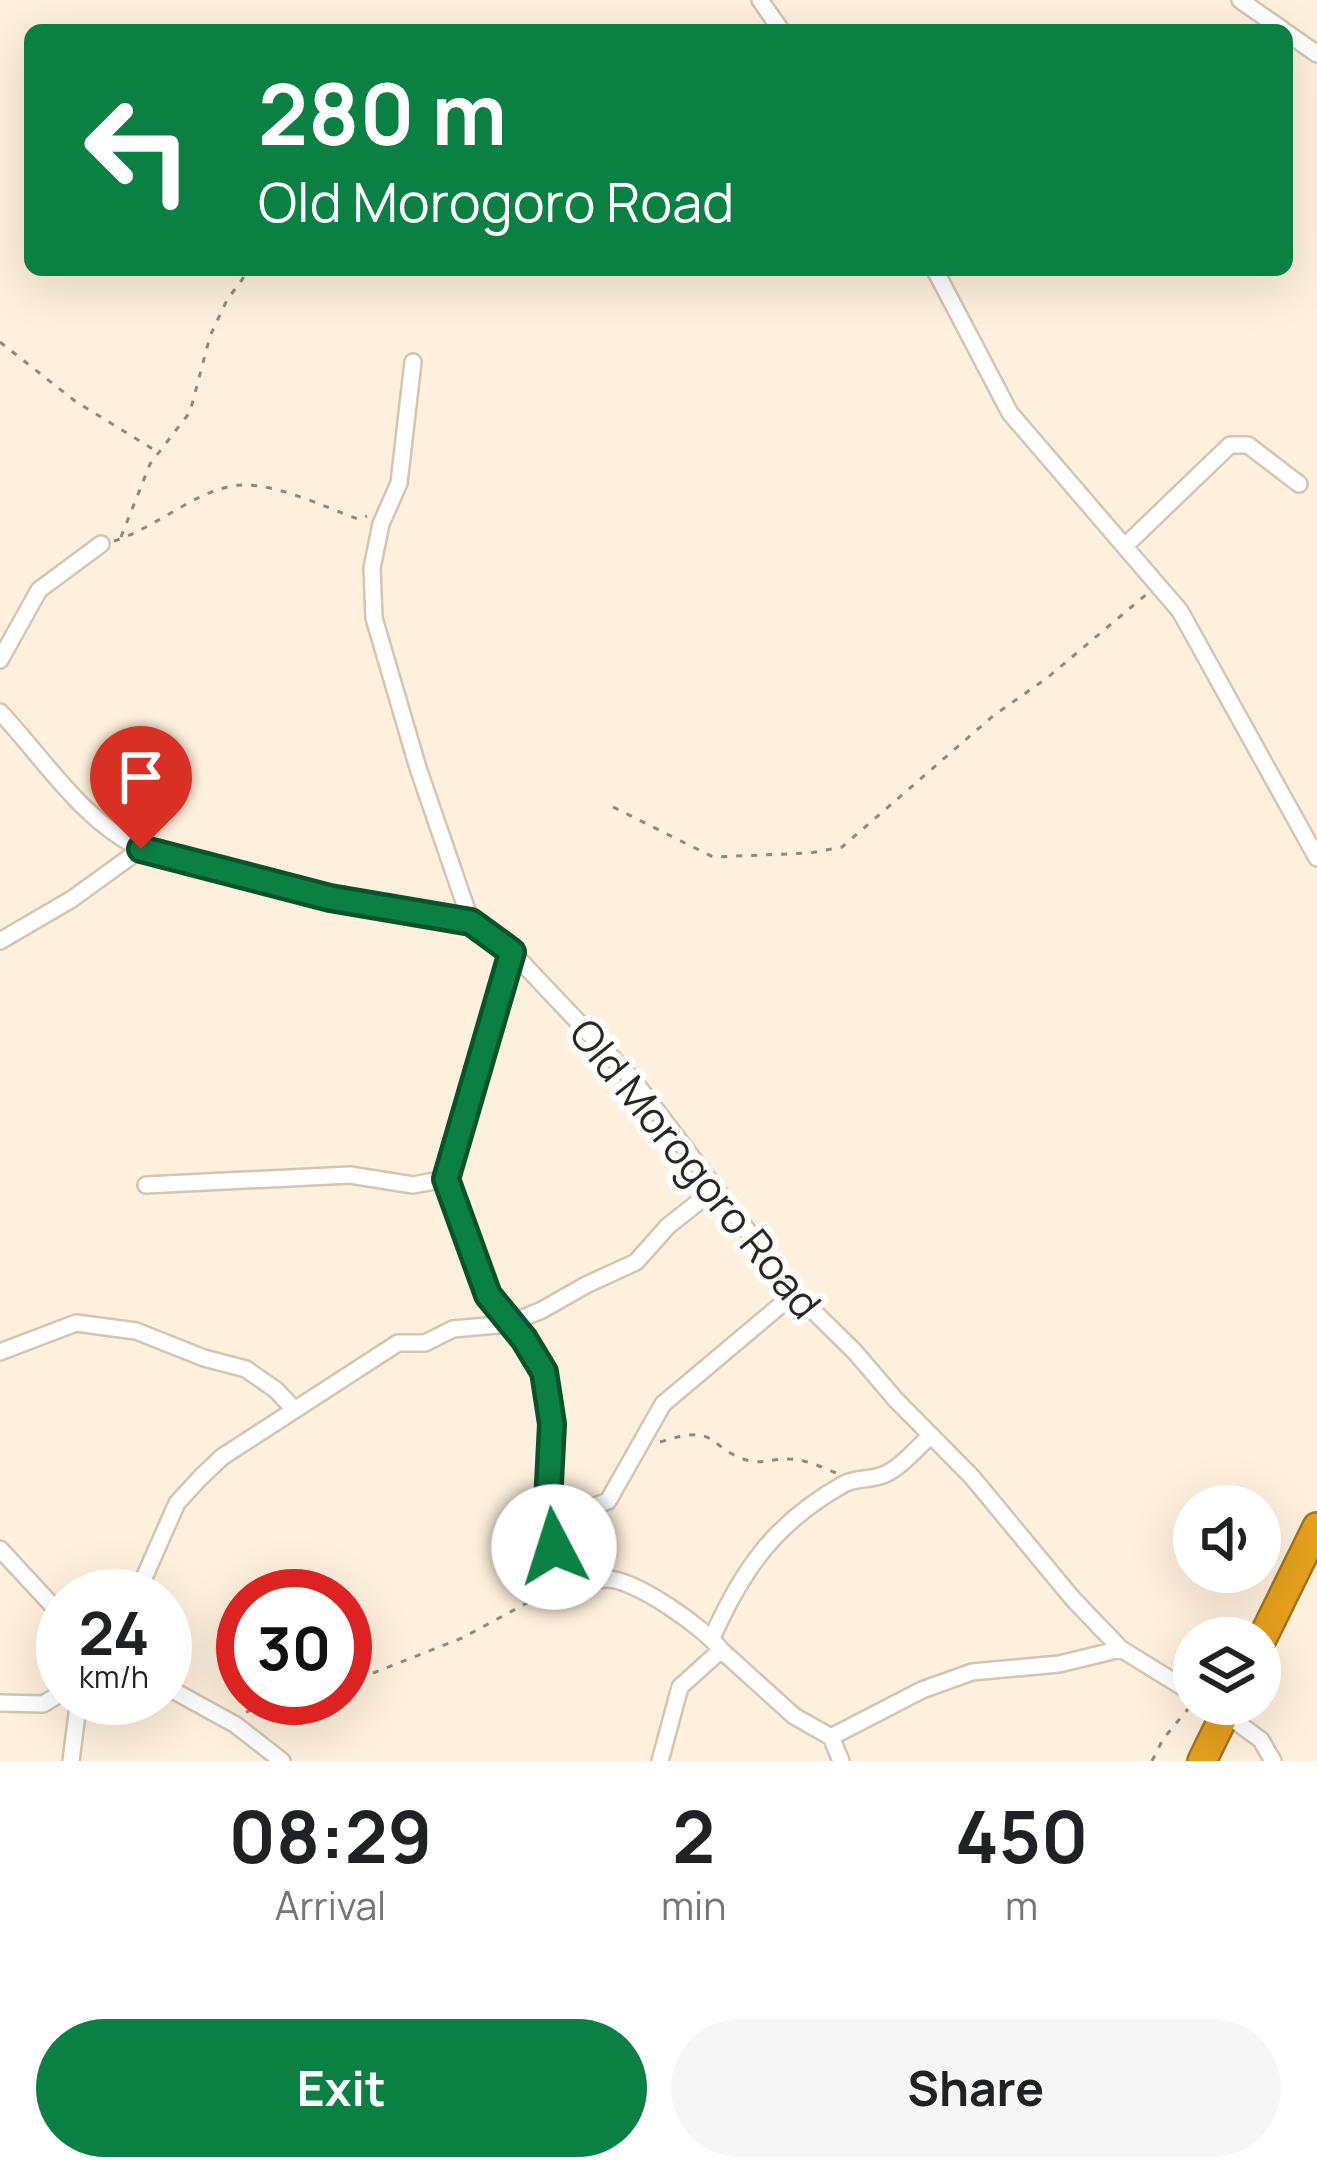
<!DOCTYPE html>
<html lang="en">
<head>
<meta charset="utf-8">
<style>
  :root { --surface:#fff; --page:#f6f6f6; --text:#202124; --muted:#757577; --accent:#0b8043 }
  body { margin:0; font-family:Manrope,sans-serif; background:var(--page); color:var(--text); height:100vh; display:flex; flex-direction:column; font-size:45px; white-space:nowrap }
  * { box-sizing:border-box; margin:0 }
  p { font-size:39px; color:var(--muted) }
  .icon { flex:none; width:66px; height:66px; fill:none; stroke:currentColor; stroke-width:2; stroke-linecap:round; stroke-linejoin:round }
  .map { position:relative; height:1761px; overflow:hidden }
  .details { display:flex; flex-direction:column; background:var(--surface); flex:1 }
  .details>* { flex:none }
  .guide { position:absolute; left:24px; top:24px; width:1269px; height:252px; border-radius:18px; box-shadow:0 12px 48px #0002; background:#0b8043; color:#fff; overflow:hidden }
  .buttons { position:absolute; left:1173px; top:1485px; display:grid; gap:24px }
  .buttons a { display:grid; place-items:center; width:108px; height:108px; border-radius:50%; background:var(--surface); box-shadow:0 12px 48px #0002; font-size:60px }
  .speed { position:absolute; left:36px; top:1569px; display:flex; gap:24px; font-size:60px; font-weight:700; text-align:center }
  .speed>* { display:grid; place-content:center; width:156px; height:156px; border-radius:50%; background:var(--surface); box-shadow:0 12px 48px #0002; line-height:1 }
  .speed small { font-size:30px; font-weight:400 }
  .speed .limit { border:18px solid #d22; background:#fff; color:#111 }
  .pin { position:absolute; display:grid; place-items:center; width:102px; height:102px; color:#fff; margin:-123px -51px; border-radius:50% 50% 50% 0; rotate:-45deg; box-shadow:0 0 12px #0007 }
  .pin .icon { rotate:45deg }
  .me { position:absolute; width:132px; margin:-66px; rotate:355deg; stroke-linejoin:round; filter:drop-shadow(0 0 9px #0008) }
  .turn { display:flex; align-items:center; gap:42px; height:252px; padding:0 36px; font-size:54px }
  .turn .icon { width:156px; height:156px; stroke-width:2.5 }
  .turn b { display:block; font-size:84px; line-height:102px }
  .eta { display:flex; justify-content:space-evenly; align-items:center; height:204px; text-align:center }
  .eta b { font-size:72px; font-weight:700; line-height:84px }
  .cta { display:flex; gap:24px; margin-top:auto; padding:24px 36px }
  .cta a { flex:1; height:138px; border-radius:72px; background:var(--accent); color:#fff; font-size:48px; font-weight:700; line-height:138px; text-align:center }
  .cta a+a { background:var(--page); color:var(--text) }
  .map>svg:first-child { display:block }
</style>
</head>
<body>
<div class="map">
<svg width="1317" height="1761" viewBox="0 0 1317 1761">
  <rect width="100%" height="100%" fill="#fef0dc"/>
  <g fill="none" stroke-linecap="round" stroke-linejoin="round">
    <defs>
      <path id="street" d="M 760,0 L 781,30
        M 1240,0 L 1283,30
        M 1287,33 L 1317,54
        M 935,270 L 1010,413 L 1180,611 L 1317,858
        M 413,362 L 399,483 L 381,524 L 372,568 L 374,618 L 418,768 L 471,922
        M 1126,545 L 1230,445 L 1248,445 L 1299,484
        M 0,660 L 39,590 L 101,544
        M 0,712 C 45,760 81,819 141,849 L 330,898 L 459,919 L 485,929 L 512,952 L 634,1081 L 795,1293 L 855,1352 L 896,1400 L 972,1477 L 1073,1599 L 1121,1649 L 1194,1694
        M 0,941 L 72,899 L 141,849
        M 446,1179 C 461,1216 470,1257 487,1293 C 503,1327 541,1346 548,1385 C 560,1453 540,1509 561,1580 C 575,1587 591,1579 607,1579 C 635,1579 705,1628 721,1650
        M 146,1185 L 350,1175 L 413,1185 L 446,1179 L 512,952
        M 0,1352 L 76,1323 L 136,1331 L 204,1358 L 246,1369 L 276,1390 L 294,1409
        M 549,1523 L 608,1501 L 663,1404 L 795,1293
        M 0,1549 L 63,1617
        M 136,1596 L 177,1503 L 200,1478 L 222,1457 L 398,1343 L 425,1343 L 453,1329 L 508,1324 L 542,1310 L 586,1285 L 636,1262 L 668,1226 L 715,1189
        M 712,1638 C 743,1568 776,1522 844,1484 C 855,1478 868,1480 880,1476 C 898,1471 917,1448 931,1435
        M 165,1686 L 236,1725 L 282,1761
        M 0,1703 L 43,1704 L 63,1692
        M 1212,1704 L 1261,1740 L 1273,1761
        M 831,1737 L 841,1761
        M 71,1761 L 79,1698
        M 660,1761 L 680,1687 L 721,1650 L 794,1716 L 831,1737 L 922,1690 L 972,1672 L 1059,1664 L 1121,1649"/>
      <path id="highway" d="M 1260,1643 L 1317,1527
        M 1202,1761 L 1230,1704"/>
    </defs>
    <use href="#street" stroke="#d2c5b2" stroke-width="20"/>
    <use href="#highway" stroke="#a4751d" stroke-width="32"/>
    <path stroke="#92897c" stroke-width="3" stroke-dasharray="6 9" stroke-linecap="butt" d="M 0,342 L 75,401 L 156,451
      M 121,537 L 150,464 L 190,412 L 210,336 L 227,300 L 249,270
      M 114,541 C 155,528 193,493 232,486 C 268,479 324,507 358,519 L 367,516
      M 613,807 L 713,857 L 810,853 L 842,847 L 993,716 L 1047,678 L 1148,593
      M 660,1442 C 722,1422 705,1449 750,1461 C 763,1464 775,1458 789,1459 C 804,1459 822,1467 836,1473
      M 345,1684 L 462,1638 L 551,1590
      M 246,1712 L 290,1698
      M 1152,1761 L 1163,1739 L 1188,1709"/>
    <use href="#street" stroke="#fff" stroke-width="15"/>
    <use href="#highway" stroke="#e5a01c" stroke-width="27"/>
  </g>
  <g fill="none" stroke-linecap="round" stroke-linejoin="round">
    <defs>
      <path id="route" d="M 141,849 L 330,898 L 471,922 L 512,952 L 446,1179 L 488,1295 L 524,1339 L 544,1372 L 552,1424 L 548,1502 L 554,1547"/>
    </defs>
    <use href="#route" stroke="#07532c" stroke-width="30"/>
    <use href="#route" stroke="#0b8043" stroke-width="21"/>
  </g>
  <g text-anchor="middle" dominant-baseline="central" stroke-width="12" stroke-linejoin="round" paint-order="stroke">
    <g font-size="42" fill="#2b261f" stroke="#fff">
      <text transform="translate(696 1168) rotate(51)">Old Morogoro Road</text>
    </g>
  </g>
</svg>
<div class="buttons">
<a><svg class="icon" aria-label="sound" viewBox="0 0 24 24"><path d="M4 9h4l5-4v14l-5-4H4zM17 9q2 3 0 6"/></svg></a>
<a><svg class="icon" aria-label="layers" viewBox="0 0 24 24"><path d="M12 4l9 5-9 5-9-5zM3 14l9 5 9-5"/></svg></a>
</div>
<div class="speed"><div>24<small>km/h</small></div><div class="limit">30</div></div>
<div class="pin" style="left:141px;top:849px;background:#d93025"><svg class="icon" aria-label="arrive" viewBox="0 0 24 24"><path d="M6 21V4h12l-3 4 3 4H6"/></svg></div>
<svg class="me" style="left:554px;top:1547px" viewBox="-20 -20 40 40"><circle r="19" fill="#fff"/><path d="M0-13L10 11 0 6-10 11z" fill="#0b8043"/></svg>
<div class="guide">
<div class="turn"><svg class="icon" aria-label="left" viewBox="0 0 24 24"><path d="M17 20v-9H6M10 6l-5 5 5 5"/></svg><div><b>280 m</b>Old Morogoro Road</div></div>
</div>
</div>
<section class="details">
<div class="eta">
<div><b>08:29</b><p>Arrival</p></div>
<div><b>2</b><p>min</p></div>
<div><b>450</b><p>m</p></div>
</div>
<div class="cta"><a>Exit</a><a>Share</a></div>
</section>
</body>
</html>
